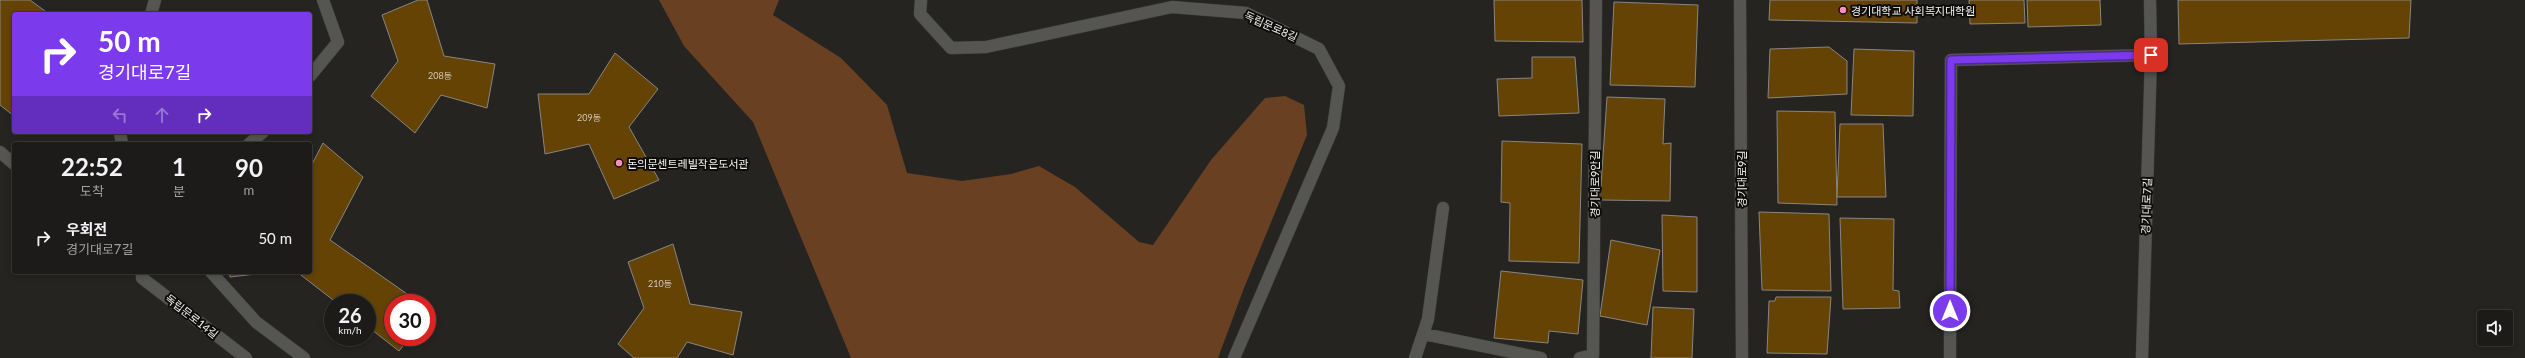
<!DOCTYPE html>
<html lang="ko">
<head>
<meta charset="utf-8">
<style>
  :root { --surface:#1c1b19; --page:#252422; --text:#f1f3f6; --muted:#a0a1a2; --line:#3a3938 }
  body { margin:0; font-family:Lato,"Noto Sans KR",sans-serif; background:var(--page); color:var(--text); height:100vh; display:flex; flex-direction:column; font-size:15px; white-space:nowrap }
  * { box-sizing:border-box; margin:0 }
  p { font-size:13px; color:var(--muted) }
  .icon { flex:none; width:22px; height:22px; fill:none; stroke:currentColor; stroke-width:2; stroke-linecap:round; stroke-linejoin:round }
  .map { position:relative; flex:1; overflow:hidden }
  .sheet { position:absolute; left:12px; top:142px; width:300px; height:132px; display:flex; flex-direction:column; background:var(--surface); border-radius:4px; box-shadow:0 2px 6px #0003,0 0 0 1px var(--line) }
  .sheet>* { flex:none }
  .top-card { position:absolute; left:12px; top:12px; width:300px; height:122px; border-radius:4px; box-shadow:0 2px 6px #0003,0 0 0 1px var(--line); background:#7c3aed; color:#fff; overflow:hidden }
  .controls { position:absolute; left:2477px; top:310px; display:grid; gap:8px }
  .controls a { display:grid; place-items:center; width:36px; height:36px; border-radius:4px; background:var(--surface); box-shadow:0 2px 6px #0003,0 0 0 1px var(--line); font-size:20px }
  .speed { position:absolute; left:324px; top:294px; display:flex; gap:8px; font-size:20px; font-weight:700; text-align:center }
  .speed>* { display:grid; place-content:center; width:52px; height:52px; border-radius:50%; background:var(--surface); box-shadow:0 2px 6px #0003,0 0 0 1px var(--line); line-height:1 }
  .speed small { font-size:10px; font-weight:400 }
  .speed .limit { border:6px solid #d22; background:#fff; color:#111 }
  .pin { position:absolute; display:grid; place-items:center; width:34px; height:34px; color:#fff; margin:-17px; border-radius:8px; box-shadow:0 2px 6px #0006 }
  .me { position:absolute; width:44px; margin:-22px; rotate:0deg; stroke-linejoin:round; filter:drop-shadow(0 0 3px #0008) }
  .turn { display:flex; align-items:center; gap:14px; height:84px; padding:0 20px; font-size:18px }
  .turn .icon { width:52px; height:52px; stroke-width:2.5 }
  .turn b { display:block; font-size:28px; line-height:34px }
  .lanes { display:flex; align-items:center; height:38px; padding:0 20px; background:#0003; justify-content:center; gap:20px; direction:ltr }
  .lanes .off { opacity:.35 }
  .eta { display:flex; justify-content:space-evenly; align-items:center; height:68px; text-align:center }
  .eta b { font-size:24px; font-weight:700; line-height:28px }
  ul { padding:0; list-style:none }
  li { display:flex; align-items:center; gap:12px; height:56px; padding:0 20px }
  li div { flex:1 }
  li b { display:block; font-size:15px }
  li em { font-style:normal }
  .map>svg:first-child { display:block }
</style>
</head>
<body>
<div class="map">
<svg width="2525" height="358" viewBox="0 0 2525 358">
  <rect width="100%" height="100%" fill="#252421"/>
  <path fill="#6a4022" d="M 659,0 L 779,0 L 773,15 L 841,58 L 887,105 L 907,173 L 962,181 L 1011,174 L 1039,166 L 1075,187 L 1139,242 L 1153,245 L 1211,160 L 1265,98 L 1285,96 L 1304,105 L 1307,135 L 1244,288 L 1218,358 L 851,358 L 753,122 L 684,46 Z"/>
  <path fill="#644305" stroke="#888683" d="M 0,0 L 30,0 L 49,14 L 14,14 L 14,116 L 0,105 Z
    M 418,0 L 427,0 L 444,56 L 495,64 L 487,108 L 441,95 L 415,133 L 371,96 L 398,61 L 382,15 Z
    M 1494,0 L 1582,0 L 1583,42 L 1495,41 Z
    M 1770,0 L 1917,0 L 1917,23 L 1769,20 Z
    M 1969,0 L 2024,0 L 2025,23 L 1970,24 Z
    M 2027,0 L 2100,0 L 2101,25 L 2028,27 Z
    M 2178,0 L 2411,0 L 2409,38 L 2179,44 Z
    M 1614,2 L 1698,5 L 1695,87 L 1610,85 Z
    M 1829,47 L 1847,61 L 1847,94 L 1768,98 L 1770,49 Z
    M 1854,49 L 1914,51 L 1913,116 L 1851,115 Z
    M 615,53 L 658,89 L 629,127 L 659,180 L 614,199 L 589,144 L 545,154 L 538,94 L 589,94 Z
    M 1532,57 L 1575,57 L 1579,113 L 1499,116 L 1497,79 L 1532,78 Z
    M 1607,97 L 1665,99 L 1663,144 L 1671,143 L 1670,201 L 1600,200 Z
    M 1777,111 L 1835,112 L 1837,205 L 1778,203 Z
    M 1840,124 L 1883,124 L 1886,197 L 1837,197 Z
    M 1502,141 L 1582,144 L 1579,263 L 1509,261 L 1510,203 L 1501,202 Z
    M 323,143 L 363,177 L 330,240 L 420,303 L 393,303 L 393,337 L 410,337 L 399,351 L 367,326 L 367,303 L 337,303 L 297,272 L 310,272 L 310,168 Z
    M 1759,212 L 1829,214 L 1831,291 L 1762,290 Z
    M 1662,215 L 1697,217 L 1697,292 L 1663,291 Z
    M 1840,218 L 1894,219 L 1893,290 L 1899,291 L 1900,308 L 1843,309 Z
    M 1611,240 L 1660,250 L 1647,325 L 1600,316 Z
    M 673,244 L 690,304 L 742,312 L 733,355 L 687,342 L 677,358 L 634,358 L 618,344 L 644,308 L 628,262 Z
    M 1501,271 L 1583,280 L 1578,334 L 1549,331 L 1548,343 L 1494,338 Z
    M 229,272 L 274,272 L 230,277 Z
    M 1776,297 L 1831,297 L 1827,354 L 1767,353 L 1769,301 L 1775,301 Z
    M 1653,307 L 1694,309 L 1692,358 L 1651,358 Z"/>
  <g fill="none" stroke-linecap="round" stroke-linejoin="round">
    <defs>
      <path id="minor" d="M 921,0 L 920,14 L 951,48 L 986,47 L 1172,7 L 1246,13 L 1319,49 L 1339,86 L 1333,128 L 1234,358
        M 1740,0 L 1742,358
        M 151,14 L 155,0
        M 310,76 L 338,42 L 323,0
        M 120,132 L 122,144
        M 249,144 L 263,132
        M 0,152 L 14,164
        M 142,272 L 142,278 L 246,358
        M 211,272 L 256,322 L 304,358
        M 1424,334 L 1541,358
        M 1415,358 L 1428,319 L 1443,208
        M 1580,358 L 1593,355 L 1596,0
        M 1950,358 L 1951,60 L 2151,55
        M 2142,358 L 2151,55 L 2150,0"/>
    </defs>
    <use href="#minor" stroke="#41403e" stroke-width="13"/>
    <use href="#minor" stroke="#555552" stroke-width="12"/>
  </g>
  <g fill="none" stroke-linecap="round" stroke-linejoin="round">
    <defs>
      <path id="route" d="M 1950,311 L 1951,60 L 2151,55"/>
    </defs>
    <use href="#route" stroke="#51269a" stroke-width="10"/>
    <use href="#route" stroke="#7c3aed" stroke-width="7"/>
  </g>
  <g fill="#fe8ebd" stroke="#0e0d0c" stroke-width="1.5">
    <circle cx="1843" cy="10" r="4"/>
    <circle cx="619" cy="163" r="4"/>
  </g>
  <g text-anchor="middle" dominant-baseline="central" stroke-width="4" stroke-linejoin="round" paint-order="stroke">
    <g font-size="9" fill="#d1c8b7">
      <text x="440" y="75">208동</text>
      <text x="589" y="117">209동</text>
      <text x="660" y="283">210동</text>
    </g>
    <g font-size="11" fill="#f5f4f2" stroke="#0e0d0c" text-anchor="start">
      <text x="1851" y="10">경기대학교 사회복지대학원</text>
      <text x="627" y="163">돈의문센트레빌작은도서관</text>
    </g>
    <g font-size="11" fill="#f5f4f2" stroke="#0e0d0c">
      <text transform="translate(1271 26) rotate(24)">독립문로8길</text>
      <text transform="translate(1741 179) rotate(-90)">경기대로9길</text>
      <text transform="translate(1594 184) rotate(-90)">경기대로9안길</text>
      <text transform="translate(2146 206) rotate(-88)">경기대로7길</text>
      <text transform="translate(192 316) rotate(38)">독립문로14길</text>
    </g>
  </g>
</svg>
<div class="controls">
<a><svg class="icon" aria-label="sound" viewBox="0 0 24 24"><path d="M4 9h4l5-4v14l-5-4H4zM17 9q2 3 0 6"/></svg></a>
</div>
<div class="speed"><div>26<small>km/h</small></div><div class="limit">30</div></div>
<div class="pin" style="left:2151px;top:55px;background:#d93025"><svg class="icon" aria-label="arrive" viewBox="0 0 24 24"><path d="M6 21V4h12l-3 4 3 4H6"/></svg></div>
<svg class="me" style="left:1950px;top:311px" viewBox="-20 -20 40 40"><circle r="17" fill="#7c3aed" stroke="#fff" stroke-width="3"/><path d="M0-11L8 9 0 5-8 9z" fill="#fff"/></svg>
<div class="top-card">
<div class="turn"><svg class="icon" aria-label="right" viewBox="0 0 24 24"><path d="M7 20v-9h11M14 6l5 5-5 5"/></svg><div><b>50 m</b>경기대로7길</div></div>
<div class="lanes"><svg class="icon off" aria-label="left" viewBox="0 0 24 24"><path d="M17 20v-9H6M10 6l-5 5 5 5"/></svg><svg class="icon off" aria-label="ahead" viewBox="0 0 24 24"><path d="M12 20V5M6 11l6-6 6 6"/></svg><svg class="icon" aria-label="right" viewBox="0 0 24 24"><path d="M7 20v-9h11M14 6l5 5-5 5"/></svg></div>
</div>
<section class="sheet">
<div class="eta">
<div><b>22:52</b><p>도착</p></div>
<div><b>1</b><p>분</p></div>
<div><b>90</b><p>m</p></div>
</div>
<ul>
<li><svg class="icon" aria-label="right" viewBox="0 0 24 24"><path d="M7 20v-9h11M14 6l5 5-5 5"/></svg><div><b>우회전</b><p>경기대로7길</p></div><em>50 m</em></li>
</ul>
</section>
</div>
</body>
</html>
